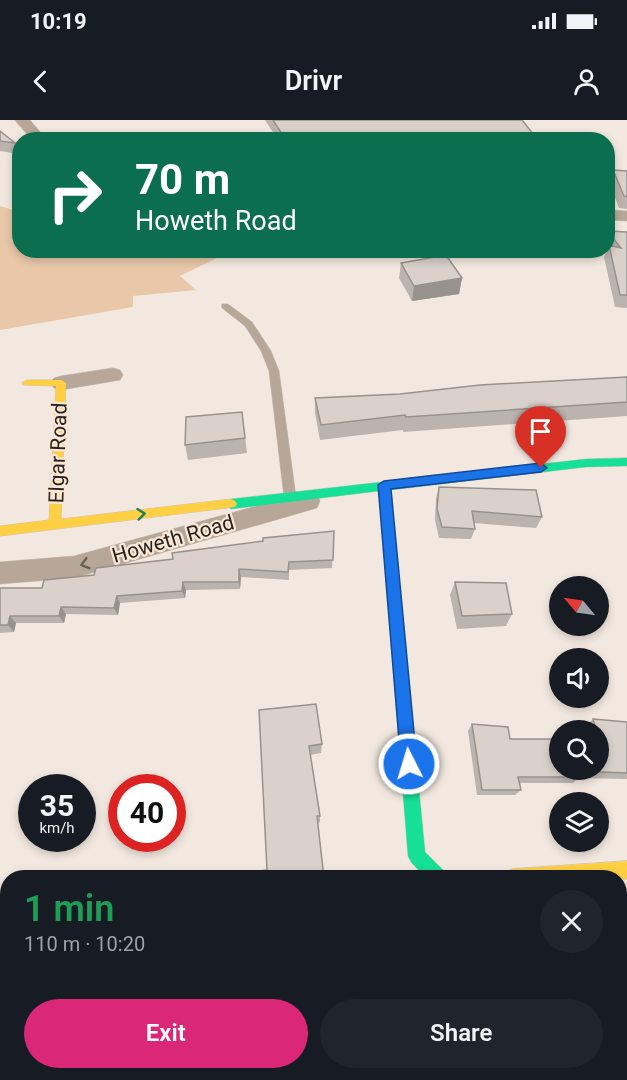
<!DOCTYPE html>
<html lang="en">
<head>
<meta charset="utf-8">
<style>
  :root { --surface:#171b24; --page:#20242c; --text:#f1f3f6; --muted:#9ea1a6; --accent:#db2777 }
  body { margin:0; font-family:Roboto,sans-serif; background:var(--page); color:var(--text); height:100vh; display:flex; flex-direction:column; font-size:22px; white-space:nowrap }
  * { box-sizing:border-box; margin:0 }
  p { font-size:20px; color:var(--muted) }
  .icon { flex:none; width:33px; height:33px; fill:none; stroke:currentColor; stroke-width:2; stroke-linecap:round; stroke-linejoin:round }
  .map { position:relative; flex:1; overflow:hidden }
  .sheet { position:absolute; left:0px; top:750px; width:627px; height:210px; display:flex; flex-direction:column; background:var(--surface); border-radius:24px 24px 0 0; box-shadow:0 3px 9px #0003 }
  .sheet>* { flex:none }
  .top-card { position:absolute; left:12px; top:12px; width:603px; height:126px; border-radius:24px; box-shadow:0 3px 9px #0003; background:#0b6e4f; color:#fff; overflow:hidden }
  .needle { width:39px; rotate:299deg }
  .controls { position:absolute; left:549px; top:456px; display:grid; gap:12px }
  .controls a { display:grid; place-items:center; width:60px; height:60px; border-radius:50%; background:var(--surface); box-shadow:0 3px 9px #0003; font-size:30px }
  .speed { position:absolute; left:18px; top:654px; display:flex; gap:12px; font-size:30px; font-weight:700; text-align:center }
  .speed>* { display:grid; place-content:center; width:78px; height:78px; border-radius:50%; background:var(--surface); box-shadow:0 3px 9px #0003; line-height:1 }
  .speed small { font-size:15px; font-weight:400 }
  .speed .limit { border:9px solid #d22; background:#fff; color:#111 }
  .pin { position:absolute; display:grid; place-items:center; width:51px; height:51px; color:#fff; margin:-62px -26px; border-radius:50% 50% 50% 0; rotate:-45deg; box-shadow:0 0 6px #0007 }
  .pin .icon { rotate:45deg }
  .me { position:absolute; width:66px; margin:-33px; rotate:355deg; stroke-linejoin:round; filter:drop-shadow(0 0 4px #0008) }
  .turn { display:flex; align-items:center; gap:21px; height:126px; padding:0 24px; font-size:27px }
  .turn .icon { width:78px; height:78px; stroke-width:2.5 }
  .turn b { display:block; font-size:42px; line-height:51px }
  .round { display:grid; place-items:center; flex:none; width:63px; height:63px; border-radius:32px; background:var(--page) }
  .headline { display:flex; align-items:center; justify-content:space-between; height:102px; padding:0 24px }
  h1 { font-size:36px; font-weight:600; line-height:45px; color:#1e9e55 }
  .action { display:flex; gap:12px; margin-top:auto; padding:12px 24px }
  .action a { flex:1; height:69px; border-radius:36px; background:var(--accent); color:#fff; font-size:24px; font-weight:600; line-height:69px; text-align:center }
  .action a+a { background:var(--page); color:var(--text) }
  .status { display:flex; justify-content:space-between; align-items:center; height:42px; padding:0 30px; background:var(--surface); direction:ltr }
  .status svg { height:16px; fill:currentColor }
  header { display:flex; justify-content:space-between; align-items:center; height:78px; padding:0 24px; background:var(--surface); font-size:27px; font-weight:600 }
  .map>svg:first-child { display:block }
</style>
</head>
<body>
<div class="status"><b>10:19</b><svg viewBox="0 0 49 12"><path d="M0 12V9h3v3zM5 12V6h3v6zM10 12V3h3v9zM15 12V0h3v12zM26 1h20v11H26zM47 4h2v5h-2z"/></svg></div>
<header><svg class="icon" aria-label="back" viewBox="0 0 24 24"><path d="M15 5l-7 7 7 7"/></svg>Drivr<svg class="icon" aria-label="person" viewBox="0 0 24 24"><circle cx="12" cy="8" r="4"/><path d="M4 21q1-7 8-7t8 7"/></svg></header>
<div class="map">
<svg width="627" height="960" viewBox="0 0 627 960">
  <rect width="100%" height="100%" fill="#f2e8df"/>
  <path fill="#e9c8a9" d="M 0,86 L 19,92 L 20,130 L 231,131 L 180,156 L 196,170 L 133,176 L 133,187 L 0,210 Z"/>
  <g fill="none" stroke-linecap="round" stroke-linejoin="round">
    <defs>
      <path id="lane" d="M 222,184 L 228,184 L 252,202 L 271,231 L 279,251 L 296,377 L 294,380 L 286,380 L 284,377 L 269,251 L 261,231 L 245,206 L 222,188 Z"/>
      <path id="street" d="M 15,0 L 30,0 L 47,20 L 32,20 Z
        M 608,90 L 627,91 L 627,101 L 608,100 Z
        M 113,248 L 120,250 L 123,255 L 120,260 L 61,270 L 54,268 L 50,263 L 54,258 L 61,256 Z
        M 308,372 L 317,374 L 320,381 L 317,388 L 74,458 L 0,464 L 0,442 L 74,436 Z"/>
      <path id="fast" d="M 627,338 L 627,346 L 586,347 L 390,370 L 425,732 L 445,752 L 447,758 L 426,758 L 411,742 L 408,736 L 379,371 L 231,389 L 225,384 L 231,379 L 586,339 Z"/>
      <path id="slow" d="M 27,260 L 61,260 L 66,263 L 61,399 L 231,379 L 235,381 L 237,384 L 235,387 L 0,416 L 0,406 L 49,400 L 56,266 L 23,265 L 22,263 Z
        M 627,741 L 627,759 L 504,758 L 506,752 L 512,749 Z"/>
    </defs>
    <use href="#lane" stroke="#cdc5be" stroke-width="1"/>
    <use href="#street" stroke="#cdc5be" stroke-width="1"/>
    <use href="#fast" stroke="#cdc5be" stroke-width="1"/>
    <use href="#slow" stroke="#cdc5be" stroke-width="1"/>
    <use href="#lane" fill="#b7a798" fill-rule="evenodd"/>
    <use href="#street" fill="#b7a798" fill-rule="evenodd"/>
    <use href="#fast" fill="#16e098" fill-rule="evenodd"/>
    <use href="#slow" fill="#ffcf43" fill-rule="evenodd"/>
  </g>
  <path fill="#bbb4ae" d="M 265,0 L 522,0 L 538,20 L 278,20 Z
    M 0,11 L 15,23 L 19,34 L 0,31 Z
    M 613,50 L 627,51 L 627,89 L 619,88 L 609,62 Z
    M 608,111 L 627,112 L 627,188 L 615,187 L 604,137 L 608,130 Z
    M 401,143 L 462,158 L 459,174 L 412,181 L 399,158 Z
    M 627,257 L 627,296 L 403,312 L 403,310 L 320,320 L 315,293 L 315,278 L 400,274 Z
    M 242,292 L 247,333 L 188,340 L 185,325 Z
    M 439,367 L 542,397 L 536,408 L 474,403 L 475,409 L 471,419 L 439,418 L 435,400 L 436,378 Z
    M 334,411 L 332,448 L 289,450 L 289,460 L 241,457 L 240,469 L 186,470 L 185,478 L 120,483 L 118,495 L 66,494 L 64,503 L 16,503 L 14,512 L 0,513 L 0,468 L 42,468 L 94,455 L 263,421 Z
    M 455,462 L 512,494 L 506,506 L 457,509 L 450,475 Z
    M 259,590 L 322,624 L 321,633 L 310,635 L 320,696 L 320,702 L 318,703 L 324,758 L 267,750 Z
    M 593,599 L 627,602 L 627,659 L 579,658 L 573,663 L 520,663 L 521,670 L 515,675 L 477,675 L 468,611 L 472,604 L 510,619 L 598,650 L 598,610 L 587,610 L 586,606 Z
    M 385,952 L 509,952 L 511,960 L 386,960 Z"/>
  <path fill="#98928d" d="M 440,13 L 439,20 L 385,20 Z
    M 463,13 L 462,20 L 444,20 L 444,17 Z
    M 462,158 L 459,174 L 412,181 L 414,166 Z
    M 239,449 L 241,457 L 240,469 L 239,462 Z
    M 183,462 L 186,470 L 185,478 L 182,471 Z
    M 117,476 L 120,483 L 118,495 L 114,488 Z
    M 61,487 L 66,494 L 64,503 L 59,496 Z
    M 10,496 L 16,503 L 14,512 L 8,505 Z
    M 180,952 L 186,952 L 186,960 L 180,960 Z"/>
  <path fill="#d9d1ca" stroke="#98928d" stroke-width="1.5" d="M 273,0 L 522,0 L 538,20 L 469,20 L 463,13 L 444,17 L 440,13 L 385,20 L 286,20 Z
    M 0,11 L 15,23 L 0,21 Z
    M 613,50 L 627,51 L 627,77 L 624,76 Z
    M 608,111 L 627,112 L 627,175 L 620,175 L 609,125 L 621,128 L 608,112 Z
    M 446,135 L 462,158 L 414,166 L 401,143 Z
    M 627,257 L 627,282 L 406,297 L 405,295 L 321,305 L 315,278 L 400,274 L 480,265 Z
    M 242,292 L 245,318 L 185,325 L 186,297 Z
    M 439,367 L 536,370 L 542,397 L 472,391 L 475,409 L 442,407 L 437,389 Z
    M 334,411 L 333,440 L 289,442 L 288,452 L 239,449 L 239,462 L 183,462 L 182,471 L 117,476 L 114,488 L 61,487 L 59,496 L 10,496 L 8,505 L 0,505 L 0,468 L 42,468 L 44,460 L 94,455 L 96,448 L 173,439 L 172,433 L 263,421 L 263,418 Z
    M 455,462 L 506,463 L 512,494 L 462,496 Z
    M 316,584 L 322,624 L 309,626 L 320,696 L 317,696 L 324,758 L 252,758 L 252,752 L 267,750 L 259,590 Z
    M 593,599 L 627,602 L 627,653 L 579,651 L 580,657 L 518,657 L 521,670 L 482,670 L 472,604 L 508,607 L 510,619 L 560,619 L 560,650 L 598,650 L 598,610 L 596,610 Z
    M 620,823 L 627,824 L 627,928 L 620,929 Z
    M 102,952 L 180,952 L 180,960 L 102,960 Z
    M 388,952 L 509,952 L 511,960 L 389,960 Z"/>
  <defs><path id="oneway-chevron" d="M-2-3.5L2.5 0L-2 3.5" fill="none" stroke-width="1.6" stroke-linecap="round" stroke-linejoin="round" transform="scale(1.5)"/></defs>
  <use stroke="#20825b" href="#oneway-chevron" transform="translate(141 394) rotate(-6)"/>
  <use stroke="#6a5f55" href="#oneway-chevron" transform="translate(85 444) rotate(164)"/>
  <path fill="#1a73e8" stroke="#114b97" stroke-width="1.5" d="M 541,343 L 547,348 L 541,352 L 391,369 L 417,644 L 415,649 L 409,651 L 403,649 L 401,644 L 378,365 L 384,361 Z"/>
  <g text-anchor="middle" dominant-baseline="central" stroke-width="4.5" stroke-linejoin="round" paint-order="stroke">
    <g font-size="21" fill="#2b241e" stroke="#fae7d7">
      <text transform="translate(58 333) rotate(-88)">Elgar Road</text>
      <text transform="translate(173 419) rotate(-16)">Howeth Road</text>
    </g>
  </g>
</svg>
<div class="controls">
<a><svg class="needle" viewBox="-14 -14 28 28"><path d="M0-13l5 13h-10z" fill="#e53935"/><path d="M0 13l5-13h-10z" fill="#9ea1a6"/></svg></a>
<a><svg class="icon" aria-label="sound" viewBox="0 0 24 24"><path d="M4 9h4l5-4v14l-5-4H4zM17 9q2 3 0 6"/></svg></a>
<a><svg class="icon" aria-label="search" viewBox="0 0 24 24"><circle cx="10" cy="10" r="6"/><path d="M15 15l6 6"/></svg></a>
<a><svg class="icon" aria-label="layers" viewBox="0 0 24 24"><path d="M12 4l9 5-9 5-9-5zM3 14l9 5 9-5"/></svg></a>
</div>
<div class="speed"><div>35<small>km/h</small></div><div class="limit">40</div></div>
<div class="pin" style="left:541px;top:348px;background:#d93025"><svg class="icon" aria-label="arrive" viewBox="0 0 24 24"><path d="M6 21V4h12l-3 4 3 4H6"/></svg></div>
<svg class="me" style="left:409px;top:644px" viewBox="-20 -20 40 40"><circle r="17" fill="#1a73e8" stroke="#fff" stroke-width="3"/><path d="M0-11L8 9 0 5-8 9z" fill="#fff"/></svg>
<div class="top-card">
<div class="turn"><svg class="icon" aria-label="right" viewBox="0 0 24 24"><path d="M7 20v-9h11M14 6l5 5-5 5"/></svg><div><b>70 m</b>Howeth Road</div></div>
</div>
<section class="sheet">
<div class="headline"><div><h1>1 min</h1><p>110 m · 10:20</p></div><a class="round"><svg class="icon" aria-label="close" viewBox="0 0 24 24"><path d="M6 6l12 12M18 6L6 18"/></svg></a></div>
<div class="action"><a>Exit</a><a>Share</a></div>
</section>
</div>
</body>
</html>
